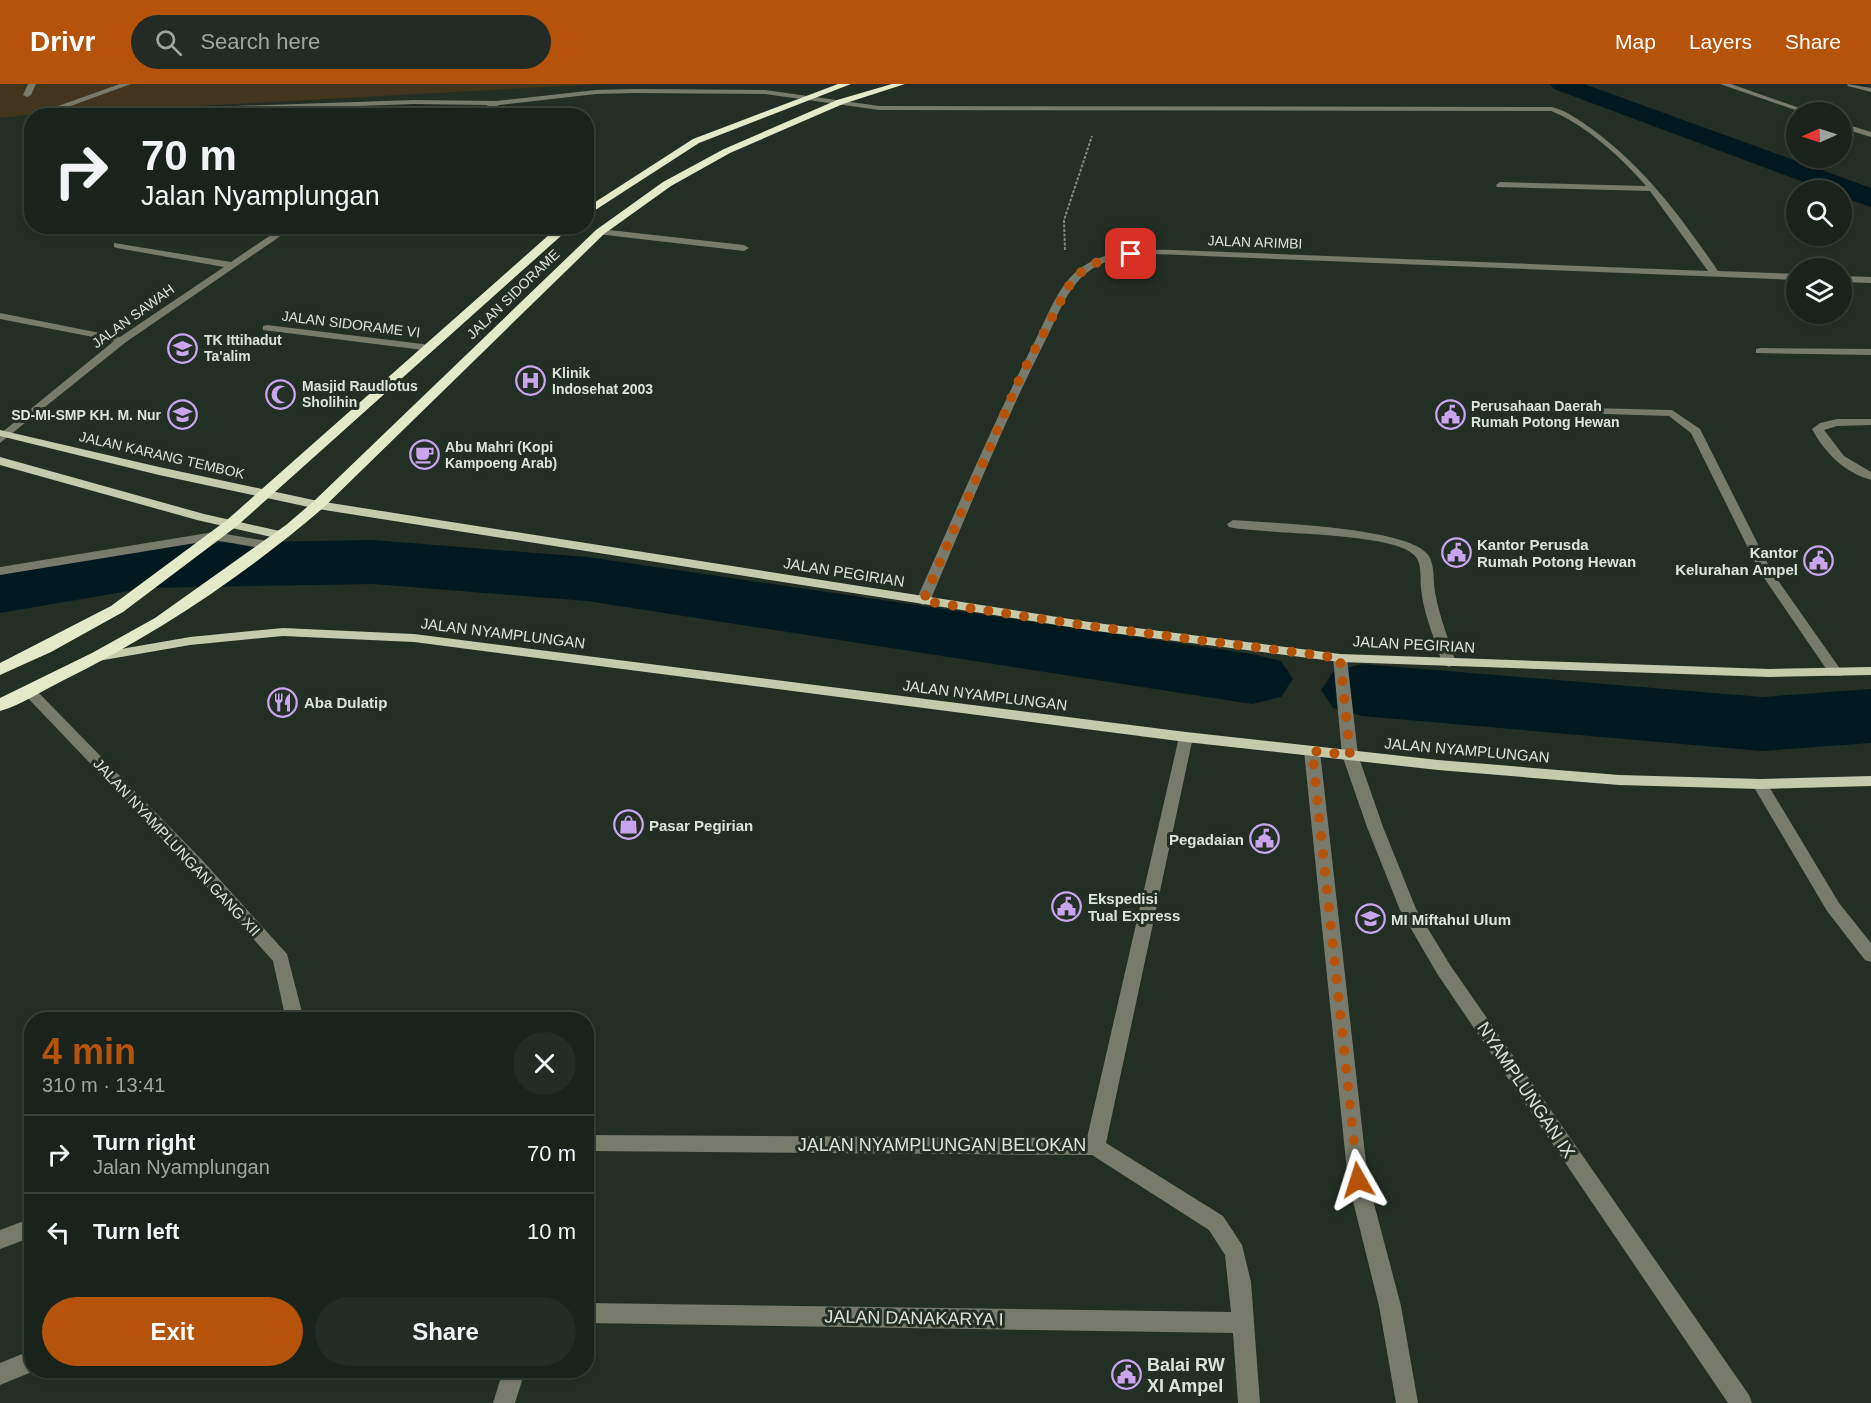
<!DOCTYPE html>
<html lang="en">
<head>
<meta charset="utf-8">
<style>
  :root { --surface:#1a231b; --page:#232b24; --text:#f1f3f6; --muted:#9fa4a3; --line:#38403a; --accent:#b45309 }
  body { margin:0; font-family:Helvetica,sans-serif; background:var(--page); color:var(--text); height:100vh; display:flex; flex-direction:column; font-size:22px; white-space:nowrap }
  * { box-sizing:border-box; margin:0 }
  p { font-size:20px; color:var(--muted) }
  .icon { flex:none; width:33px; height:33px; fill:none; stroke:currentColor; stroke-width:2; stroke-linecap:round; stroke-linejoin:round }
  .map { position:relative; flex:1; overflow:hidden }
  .panel { position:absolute; left:24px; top:928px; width:570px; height:366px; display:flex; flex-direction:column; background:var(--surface); border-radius:24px; box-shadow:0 2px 4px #0004,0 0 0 2px var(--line) }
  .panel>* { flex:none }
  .banner { position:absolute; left:24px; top:24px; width:570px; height:126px; border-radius:24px; box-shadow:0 2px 4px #0004,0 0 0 2px var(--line); background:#1a231b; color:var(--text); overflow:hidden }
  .needle { width:39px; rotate:267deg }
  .buttons { position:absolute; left:1786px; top:18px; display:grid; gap:12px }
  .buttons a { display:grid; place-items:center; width:66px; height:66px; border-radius:50%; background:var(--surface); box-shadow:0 2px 4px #0004,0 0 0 2px var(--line); font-size:30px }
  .pin { position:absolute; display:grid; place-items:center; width:51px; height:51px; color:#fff; margin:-26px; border-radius:12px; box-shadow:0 3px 9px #0006 }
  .me { position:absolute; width:66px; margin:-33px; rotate:354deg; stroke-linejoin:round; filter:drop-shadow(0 0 4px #0008) }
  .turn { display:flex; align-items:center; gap:21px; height:126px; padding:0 18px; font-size:27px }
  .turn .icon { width:78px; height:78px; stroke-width:2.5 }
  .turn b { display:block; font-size:42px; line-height:51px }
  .round { display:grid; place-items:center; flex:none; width:63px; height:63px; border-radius:32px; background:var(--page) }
  .head { display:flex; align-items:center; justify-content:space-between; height:102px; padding:0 18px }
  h1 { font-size:36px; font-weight:600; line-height:45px; color:var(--accent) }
  .primary-button { display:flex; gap:12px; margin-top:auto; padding:12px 18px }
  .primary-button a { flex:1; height:69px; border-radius:36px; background:var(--accent); color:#fff; font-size:24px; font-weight:600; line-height:69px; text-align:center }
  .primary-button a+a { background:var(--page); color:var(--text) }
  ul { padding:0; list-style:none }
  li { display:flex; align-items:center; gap:18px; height:78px; padding:0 18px; border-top:2px solid var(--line) }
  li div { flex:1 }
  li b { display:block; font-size:22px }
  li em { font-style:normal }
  header { display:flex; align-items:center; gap:36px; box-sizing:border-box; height:84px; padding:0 30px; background:var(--accent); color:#fff }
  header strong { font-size:28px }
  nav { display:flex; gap:33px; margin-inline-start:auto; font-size:21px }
  .search { width:420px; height:54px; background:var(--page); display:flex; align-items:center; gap:15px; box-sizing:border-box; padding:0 21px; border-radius:33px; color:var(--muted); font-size:22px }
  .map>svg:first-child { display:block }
</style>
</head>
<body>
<header>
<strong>Drivr</strong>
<div class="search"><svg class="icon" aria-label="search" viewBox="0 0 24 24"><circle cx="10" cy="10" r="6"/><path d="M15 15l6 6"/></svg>Search here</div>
<nav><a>Map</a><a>Layers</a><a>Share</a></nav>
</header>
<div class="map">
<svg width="1871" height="1319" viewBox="0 0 1871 1319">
  <rect width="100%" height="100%" fill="#232f24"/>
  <path fill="#41351e" d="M 0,0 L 773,0 L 602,0 L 197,22 L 60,27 L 0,34 Z"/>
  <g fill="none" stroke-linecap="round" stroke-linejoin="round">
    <path fill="#00191e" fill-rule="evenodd" d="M 1550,0 L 1584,0 L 1871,104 L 1871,123 L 1842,113 L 1842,106 L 1825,106 L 1554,5 Z"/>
    <path fill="#00191e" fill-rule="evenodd" d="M 373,456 L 587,473 L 1252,570 L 1281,577 L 1293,595 L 1281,613 L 1252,620 L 587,517 L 373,500 L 146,504 L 0,529 L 0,483 L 146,460 Z
      M 1362,580 L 1762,613 L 1871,605 L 1871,659 L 1762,667 L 1362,632 L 1333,624 L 1321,606 L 1333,588 Z"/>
    <path stroke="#7e887f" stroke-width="2" stroke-dasharray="3 1.5" stroke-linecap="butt" d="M 1065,166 L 1064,136 L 1092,52"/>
    <path fill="#787a6c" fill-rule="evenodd" d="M 28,0 L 36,0 L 31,11 L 27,13 L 23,11 Z
      M 120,0 L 131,0 L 65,24 L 58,22 Z
      M 1720,0 L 1731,0 L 1811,28 L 1801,28 Z
      M 1847,0 L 1871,4 L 1871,8 L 1848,2 Z
      M 635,5 L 765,6 L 879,22 L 1552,23 C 1567,27 1579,36 1592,45 C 1645,84 1681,133 1718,187 L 1797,190 L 1797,196 L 1204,172 C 1167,171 1120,164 1088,188 C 1067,203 1057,234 1045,257 C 1002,342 967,430 930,517 L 923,521 L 916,517 C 955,429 992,341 1036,255 C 1048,231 1059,199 1082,183 C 1108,165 1144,165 1175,166 L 1708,187 L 1650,107 L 1497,103 L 1496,101 L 1500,98 L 1646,102 C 1623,75 1585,40 1551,27 L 879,26 L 765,10 L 635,9 L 596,10 L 499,21 L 481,32 L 472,32 L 488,21 L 414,20 L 81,32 L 54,30 L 58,28 L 414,16 L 496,17 L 596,6 Z
      M 1842,39 L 1871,48 L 1871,53 L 1842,44 Z
      M 284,142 L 295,142 L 126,258 L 0,359 L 0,350 L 114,257 L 0,235 L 0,229 L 120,253 L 224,183 L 117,164 L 114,163 L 114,159 L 231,178 Z
      M 600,145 L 744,161 L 749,164 L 744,167 L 597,150 L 597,146 Z
      M 1842,192 L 1871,193 L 1871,199 L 1842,198 Z
      M 267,241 L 431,261 L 436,264 L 431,267 L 263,246 L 263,242 Z
      M 1760,264 L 1871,265 L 1871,271 L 1756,269 L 1756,265 Z
      M 1547,323 L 1672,326 L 1700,345 L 1772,488 L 1843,589 L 1841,592 L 1831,592 L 1760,488 L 1691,349 L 1669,332 L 1543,328 L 1543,324 Z
      M 1837,335 L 1871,335 L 1871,341 L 1837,342 L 1824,346 L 1844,372 L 1871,388 L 1871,396 C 1844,388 1825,369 1812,345 L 1820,339 Z
      M 1233,436 C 1269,439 1412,443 1429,472 C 1435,483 1433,497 1435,508 C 1439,532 1449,556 1456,579 L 1449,583 L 1442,579 C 1435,555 1423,529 1421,504 C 1420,495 1422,481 1416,473 C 1398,447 1263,451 1229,443 L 1227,440 Z
      M 214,448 L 267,457 L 273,461 L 267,465 L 214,456 L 0,491 L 0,483 Z
      M 1340,570 L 1347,574 L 1358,671 L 1383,743 L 1416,825 L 1450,881 L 1749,1311 L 1752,1319 L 1728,1319 L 1438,891 L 1400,826 L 1367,743 L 1342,671 L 1333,574 Z
      M 29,602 L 34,604 L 203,777 L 287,870 L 304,936 L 286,936 L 273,877 L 191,785 L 24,610 L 22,607 Z
      M 1186,648 L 1193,653 L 1106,1059 L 1223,1132 L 1242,1161 L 1251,1198 L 1260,1319 L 1238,1319 L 1233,1249 L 586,1239 L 586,1219 L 1231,1228 L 1225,1171 L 1209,1146 L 1092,1071 L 586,1067 L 586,1051 L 1087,1054 L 1179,653 Z
      M 1312,662 L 1320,667 L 1368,1097 L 1401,1222 L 1418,1319 L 1396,1319 L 1379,1222 L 1348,1097 L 1304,667 Z
      M 1760,695 L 1765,696 L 1839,819 L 1871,859 L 1871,878 L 1865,876 L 1827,827 L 1752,700 Z
      M 32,1134 L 32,1153 L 0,1165 L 0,1146 Z
      M 32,1266 L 32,1287 L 34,1287 L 0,1301 L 0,1279 Z
      M 503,1287 L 525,1287 L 515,1319 L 493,1319 Z"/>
    <path fill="#c5caad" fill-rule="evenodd" d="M 0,346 L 159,383 L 318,417 L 1089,538 L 1340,570 L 1769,585 L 1871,583 L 1871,591 L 1769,593 L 1340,578 L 1089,546 L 318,425 L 159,391 L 0,352 Z
      M 0,373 L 204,430 L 284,448 L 286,451 L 280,455 L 197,436 L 0,381 Z
      M 283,544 L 414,550 L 1186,648 L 1438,676 L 1619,691 L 1760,695 L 1871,692 L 1871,702 L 1760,705 L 1619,701 L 1438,686 L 1186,658 L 414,558 L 283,552 L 190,561 L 98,577 L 91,573 L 98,569 L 190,553 Z"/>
    <path fill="#e4e9c7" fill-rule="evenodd" d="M 838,0 L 851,0 L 699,59 L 586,132 L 586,124 L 693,55 Z
      M 892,0 L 905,0 L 843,20 L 730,69 L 671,102 L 604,150 L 323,424 C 244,492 155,551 62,597 C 42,607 21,621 0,627 L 0,614 L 92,569 L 155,534 L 286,441 L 313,418 L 596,146 L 663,98 L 724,65 L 837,16 Z
      M 559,142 L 572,142 L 237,442 L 123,528 L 51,568 L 0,591 L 0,579 L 111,522 L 227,436 Z"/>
  </g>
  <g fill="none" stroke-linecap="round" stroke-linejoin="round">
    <path stroke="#b45309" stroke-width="10" stroke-dasharray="0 18" d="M 1131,170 L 1102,176 L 1084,185 L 1068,203 L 1020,294 L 923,517 L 1089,542 L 1340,574 L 1350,671 L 1312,667 L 1358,1096"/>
  </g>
  <defs>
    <symbol id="school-ring" viewBox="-11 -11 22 22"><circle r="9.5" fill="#232f24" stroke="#c9a5ee" stroke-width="1.5"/><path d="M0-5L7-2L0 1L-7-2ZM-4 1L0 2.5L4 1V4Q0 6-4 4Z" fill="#c9a5ee"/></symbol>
    <symbol id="hospital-ring" viewBox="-11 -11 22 22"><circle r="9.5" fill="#232f24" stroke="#c9a5ee" stroke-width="1.5"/><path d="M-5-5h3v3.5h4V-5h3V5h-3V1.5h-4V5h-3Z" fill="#c9a5ee"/></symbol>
    <symbol id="mosque-ring" viewBox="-11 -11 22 22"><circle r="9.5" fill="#232f24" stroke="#c9a5ee" stroke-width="1.5"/><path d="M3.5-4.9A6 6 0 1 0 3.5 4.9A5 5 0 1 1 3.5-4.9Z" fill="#c9a5ee"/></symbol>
    <symbol id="civic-ring" viewBox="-11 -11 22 22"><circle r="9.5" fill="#232f24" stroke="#c9a5ee" stroke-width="1.5"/><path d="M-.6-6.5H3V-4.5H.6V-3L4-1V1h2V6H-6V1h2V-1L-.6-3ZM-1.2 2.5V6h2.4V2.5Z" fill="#c9a5ee"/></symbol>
    <symbol id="cafe-ring" viewBox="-11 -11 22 22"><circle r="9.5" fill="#232f24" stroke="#c9a5ee" stroke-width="1.5"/><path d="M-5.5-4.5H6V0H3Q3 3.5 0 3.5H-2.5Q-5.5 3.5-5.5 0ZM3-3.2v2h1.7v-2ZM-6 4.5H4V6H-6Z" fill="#c9a5ee"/></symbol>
    <symbol id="restaurant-ring" viewBox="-11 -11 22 22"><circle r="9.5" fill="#232f24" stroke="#c9a5ee" stroke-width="1.5"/><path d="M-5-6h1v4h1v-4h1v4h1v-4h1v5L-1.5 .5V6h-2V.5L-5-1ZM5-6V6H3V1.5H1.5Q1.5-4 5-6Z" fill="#c9a5ee"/></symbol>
    <symbol id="shop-ring" viewBox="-11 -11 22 22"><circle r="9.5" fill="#232f24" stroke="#c9a5ee" stroke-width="1.5"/><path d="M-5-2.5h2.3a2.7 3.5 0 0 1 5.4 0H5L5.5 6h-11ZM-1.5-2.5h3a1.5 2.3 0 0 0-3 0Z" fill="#c9a5ee"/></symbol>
  </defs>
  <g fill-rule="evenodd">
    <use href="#school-ring" x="166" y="248" width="33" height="33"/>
    <use href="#hospital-ring" x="514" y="280" width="33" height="33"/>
    <use href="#mosque-ring" x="264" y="294" width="33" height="33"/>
    <use href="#civic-ring" x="1434" y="314" width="33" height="33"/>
    <use href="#school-ring" x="166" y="314" width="33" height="33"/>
    <use href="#cafe-ring" x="408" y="354" width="33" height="33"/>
    <use href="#civic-ring" x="1440" y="452" width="33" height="33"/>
    <use href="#civic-ring" x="1802" y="460" width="33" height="33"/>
    <use href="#restaurant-ring" x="266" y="602" width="33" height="33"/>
    <use href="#shop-ring" x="612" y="724" width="33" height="33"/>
    <use href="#civic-ring" x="1248" y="738" width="33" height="33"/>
    <use href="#civic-ring" x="1050" y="806" width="33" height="33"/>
    <use href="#school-ring" x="1354" y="818" width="33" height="33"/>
    <use href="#civic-ring" x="1110" y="1274" width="33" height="33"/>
  </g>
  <g text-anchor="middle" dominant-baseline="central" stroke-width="6" stroke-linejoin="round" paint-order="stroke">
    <g font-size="14" fill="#dce3dc" stroke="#232f24">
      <text transform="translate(1255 158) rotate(2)">JALAN ARIMBI</text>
      <text transform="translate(513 210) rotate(-44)">JALAN SIDORAME</text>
      <text transform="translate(133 232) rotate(-36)">JALAN SAWAH</text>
      <text transform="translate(351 240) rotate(7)">JALAN SIDORAME VI</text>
      <text transform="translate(162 371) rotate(13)">JALAN KARANG TEMBOK</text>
    </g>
    <g font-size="14" font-weight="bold" fill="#dce3dc" stroke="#232f24" text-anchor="start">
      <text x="204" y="256">TK Ittihadut<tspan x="204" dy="16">Ta'alim</tspan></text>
      <text x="552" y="289">Klinik<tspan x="552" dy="16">Indosehat 2003</tspan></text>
      <text x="302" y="302">Masjid Raudlotus<tspan x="302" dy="16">Sholihin</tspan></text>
      <text x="1471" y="322">Perusahaan Daerah<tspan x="1471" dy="16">Rumah Potong Hewan</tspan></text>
      <text x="161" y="331" text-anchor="end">SD-MI-SMP KH. M. Nur</text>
      <text x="445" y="363">Abu Mahri (Kopi<tspan x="445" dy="16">Kampoeng Arab)</tspan></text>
    </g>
    <g font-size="15" font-weight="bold" fill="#dce3dc" stroke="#232f24" text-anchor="start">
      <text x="1477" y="460">Kantor Perusda<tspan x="1477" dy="17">Rumah Potong Hewan</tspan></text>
      <text x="1798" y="468" text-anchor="end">Kantor<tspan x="1798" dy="17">Kelurahan Ampel</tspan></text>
      <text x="304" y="618">Aba Dulatip</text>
      <text x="649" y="741">Pasar Pegirian</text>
      <text x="1244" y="755" text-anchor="end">Pegadaian</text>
      <text x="1088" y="814">Ekspedisi<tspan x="1088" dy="17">Tual Express</tspan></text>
      <text x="1391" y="835">MI Miftahul Ulum</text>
    </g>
    <g font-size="15" fill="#dce3dc" stroke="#232f24">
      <text transform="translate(844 488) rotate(9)">JALAN PEGIRIAN</text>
      <text transform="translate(503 549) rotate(7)">JALAN NYAMPLUNGAN</text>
      <text transform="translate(1414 560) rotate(3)">JALAN PEGIRIAN</text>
      <text transform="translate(985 611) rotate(7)">JALAN NYAMPLUNGAN</text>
      <text transform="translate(1467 666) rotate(5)">JALAN NYAMPLUNGAN</text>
      <text transform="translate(177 763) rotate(47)">JALAN NYAMPLUNGAN GANG XII</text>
    </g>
    <g font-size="18" fill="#dce3dc" stroke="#232f24">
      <text transform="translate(1526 1006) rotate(56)">NYAMPLUNGAN IX</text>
      <text x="942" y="1061">JALAN NYAMPLUNGAN BELOKAN</text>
      <text transform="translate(914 1234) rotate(1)">JALAN DANAKARYA I</text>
    </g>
    <g font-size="18" font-weight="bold" fill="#dce3dc" stroke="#232f24" text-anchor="start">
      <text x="1147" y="1281">Balai RW<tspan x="1147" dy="21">XI Ampel</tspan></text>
    </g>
  </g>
</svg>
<div class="buttons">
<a><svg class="needle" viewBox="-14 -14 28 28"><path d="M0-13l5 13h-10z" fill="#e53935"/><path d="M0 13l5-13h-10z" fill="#9fa4a3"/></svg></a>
<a><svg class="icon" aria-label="search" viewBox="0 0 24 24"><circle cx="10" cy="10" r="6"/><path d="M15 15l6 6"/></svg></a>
<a><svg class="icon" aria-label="layers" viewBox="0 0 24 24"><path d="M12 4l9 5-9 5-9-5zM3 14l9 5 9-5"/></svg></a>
</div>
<div class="pin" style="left:1131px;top:170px;background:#d93025"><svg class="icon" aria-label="arrive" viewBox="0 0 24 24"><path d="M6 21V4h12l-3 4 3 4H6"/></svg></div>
<svg class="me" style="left:1358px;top:1096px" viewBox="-20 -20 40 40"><path d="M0-17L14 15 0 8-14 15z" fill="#b45309" stroke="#fff" stroke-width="4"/></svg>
<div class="banner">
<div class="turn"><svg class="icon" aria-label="right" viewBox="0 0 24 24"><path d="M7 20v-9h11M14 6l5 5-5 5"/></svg><div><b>70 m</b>Jalan Nyamplungan</div></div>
</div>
<section class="panel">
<div class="head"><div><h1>4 min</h1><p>310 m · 13:41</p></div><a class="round"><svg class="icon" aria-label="close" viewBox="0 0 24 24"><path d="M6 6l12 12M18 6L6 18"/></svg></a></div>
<ul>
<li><svg class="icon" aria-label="right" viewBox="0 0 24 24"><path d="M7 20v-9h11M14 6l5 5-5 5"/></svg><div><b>Turn right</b><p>Jalan Nyamplungan</p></div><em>70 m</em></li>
<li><svg class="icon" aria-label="left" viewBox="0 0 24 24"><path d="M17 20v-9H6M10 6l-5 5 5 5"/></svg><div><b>Turn left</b></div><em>10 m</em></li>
</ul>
<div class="primary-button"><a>Exit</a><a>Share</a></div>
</section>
</div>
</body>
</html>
